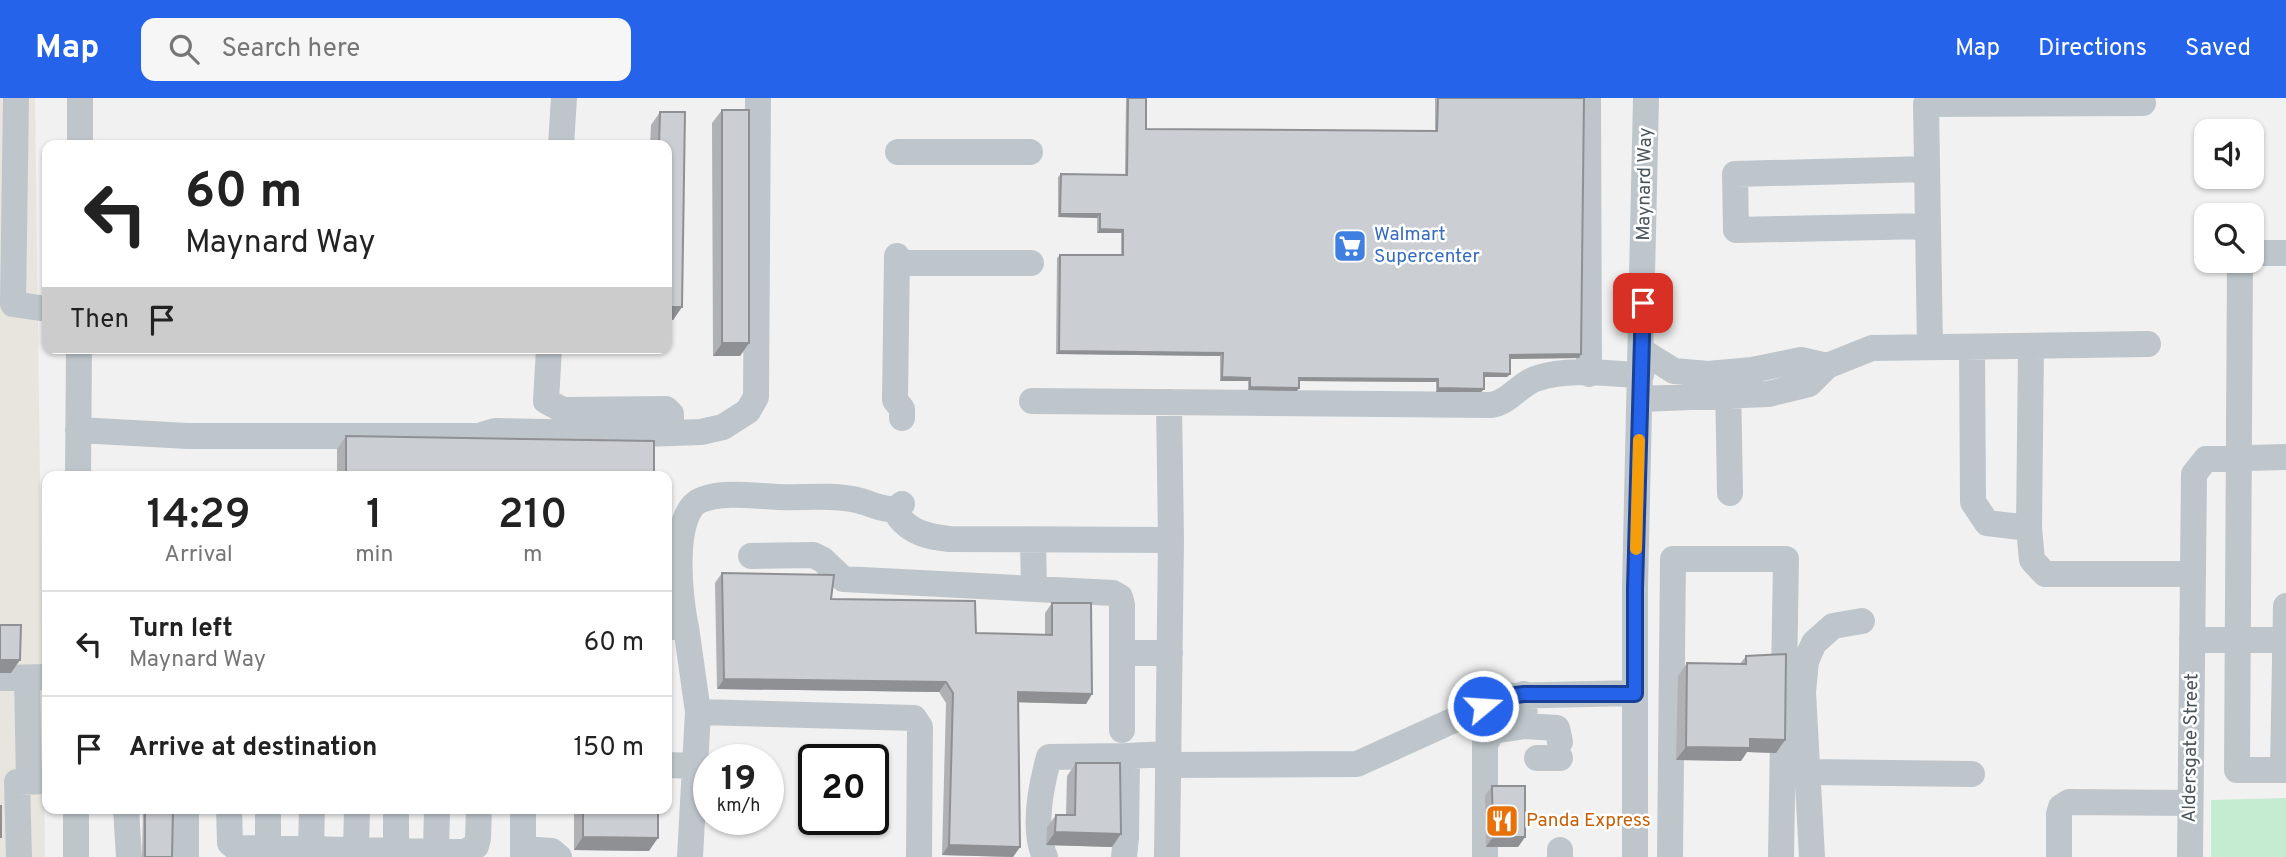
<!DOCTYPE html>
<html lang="en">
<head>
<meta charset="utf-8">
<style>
  :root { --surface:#fff; --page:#f6f6f6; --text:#222; --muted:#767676; --line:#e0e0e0; --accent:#2563eb }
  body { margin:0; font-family:Overpass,sans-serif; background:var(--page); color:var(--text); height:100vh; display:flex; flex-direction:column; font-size:26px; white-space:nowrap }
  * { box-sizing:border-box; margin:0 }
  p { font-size:23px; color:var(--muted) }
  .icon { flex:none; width:38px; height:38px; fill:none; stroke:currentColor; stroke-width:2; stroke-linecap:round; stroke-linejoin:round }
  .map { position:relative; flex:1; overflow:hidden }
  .sheet { position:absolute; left:42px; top:373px; width:630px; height:343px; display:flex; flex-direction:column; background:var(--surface); border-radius:14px; box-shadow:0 2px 5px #0004 }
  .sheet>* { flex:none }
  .hud { position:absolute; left:42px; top:42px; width:630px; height:214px; border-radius:14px; box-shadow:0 2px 5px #0004; background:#fff; color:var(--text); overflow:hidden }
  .fabs { position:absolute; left:2194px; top:21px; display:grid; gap:14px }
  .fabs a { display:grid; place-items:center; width:70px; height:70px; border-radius:14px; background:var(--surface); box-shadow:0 2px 5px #0004; font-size:35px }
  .speed { position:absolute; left:693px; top:646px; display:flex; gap:14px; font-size:35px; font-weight:700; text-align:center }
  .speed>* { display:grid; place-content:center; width:91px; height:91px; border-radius:50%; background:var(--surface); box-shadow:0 2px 5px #0004; line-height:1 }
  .speed small { font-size:18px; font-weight:400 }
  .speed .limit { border:4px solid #111; border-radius:10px; background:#fff; color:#111 }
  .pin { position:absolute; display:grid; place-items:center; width:60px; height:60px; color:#fff; margin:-30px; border-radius:14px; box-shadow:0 4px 10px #0006 }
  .me { position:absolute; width:77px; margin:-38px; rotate:72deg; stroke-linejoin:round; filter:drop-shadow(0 0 5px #0008) }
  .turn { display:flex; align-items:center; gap:24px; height:147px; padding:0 28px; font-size:32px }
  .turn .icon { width:91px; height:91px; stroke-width:2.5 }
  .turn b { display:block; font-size:49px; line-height:60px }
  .then { display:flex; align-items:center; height:66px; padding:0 28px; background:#0003; gap:14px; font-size:26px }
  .eta { display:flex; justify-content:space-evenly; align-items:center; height:119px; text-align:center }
  .eta b { font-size:42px; font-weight:600; line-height:49px }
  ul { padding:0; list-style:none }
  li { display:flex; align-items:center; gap:21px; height:105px; padding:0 28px; border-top:2px solid var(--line) }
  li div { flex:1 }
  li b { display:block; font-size:26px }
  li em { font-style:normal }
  header { display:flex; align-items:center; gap:42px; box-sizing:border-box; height:98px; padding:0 35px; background:var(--accent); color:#fff }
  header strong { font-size:33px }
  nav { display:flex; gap:38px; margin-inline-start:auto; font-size:24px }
  .search { width:490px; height:63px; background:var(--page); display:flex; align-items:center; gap:18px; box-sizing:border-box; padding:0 24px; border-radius:14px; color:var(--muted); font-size:26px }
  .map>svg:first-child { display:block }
</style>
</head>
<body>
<header>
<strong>Map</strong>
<div class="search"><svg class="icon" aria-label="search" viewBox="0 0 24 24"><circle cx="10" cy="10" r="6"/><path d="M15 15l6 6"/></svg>Search here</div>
<nav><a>Map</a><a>Directions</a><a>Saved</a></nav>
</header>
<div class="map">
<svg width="2286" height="759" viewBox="0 0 2286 759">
  <rect width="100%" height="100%" fill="#f2f1f1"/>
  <path fill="#e8e5de" d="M 0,0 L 35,0 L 45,759 L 0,759 Z"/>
  <path fill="#c5ebd0" d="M 2286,700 L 2286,759 L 2211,759 L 2211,702 Z"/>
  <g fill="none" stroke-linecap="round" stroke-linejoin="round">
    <path stroke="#bec6cb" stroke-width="26" d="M 16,0 L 13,206 L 47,211
      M 1588,0 L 1589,276
      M 80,47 L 80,0
      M 561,47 L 564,0
      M 898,54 L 1030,54
      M 1927,71 L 1735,76 L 1736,132 L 1928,128
      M 2252,155 L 2286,155
      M 897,158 L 895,302 L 902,311 L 902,320
      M 2240,163 L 2237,672 L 2286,672
      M 897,165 L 1031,165
      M 1930,249 L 1926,6 L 2143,5
      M 1972,249 L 1973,404 L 1987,425 L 2029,430 L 2032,462 L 2045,476 L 2193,476
      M 549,250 L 546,303 L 563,312 L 666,311 L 671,316 L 671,335
      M 1642,253 L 1674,273 L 1708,276 L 1752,272 L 1801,262 L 1827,268
      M 1728,283 L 1730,395
      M 1641,301 L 1768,296 L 1809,286 L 1827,268 L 1872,250 L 2148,246
      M 1032,303 L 1491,307 C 1509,305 1520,285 1538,280 C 1570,270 1608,276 1641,277
      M 78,332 L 188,338 L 479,338 L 495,333 L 644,336 L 701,334 L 723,329 L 748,313 L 756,299 L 758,0
      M 78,378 L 79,250
      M 899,410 L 899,419 C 911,435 930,439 949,441 L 1171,442
      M 2029,430 L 2031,248
      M 1033,442 L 1034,490
      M 751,458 L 813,457 L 823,462 L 843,481 L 1113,495 L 1120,499 L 1122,507 L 1122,555 L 1170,555
      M 667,529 L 686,529 L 698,614 L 690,759
      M 686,529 C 680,503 670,414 701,402 C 723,393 754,398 777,399 C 803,400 832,396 857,402 C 871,405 891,418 902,406
      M 2192,542 L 2286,542
      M 0,580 L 47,579
      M 27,580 L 29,683
      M 698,614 L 914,620 L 920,629 L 919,759
      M 1525,628 L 1557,630 L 1560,644
      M 1122,632 L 1122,555
      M 1537,660 L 1560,660
      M 667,667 L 695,668
      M 1168,667 L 1357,666 L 1507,598 L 1635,595
      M 2283,672 L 2286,508
      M 1808,674 L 1972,676
      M 126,710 L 129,759
      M 229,710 L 230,745 L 236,750 L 465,754 L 476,748 L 478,740 L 479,710
      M 396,710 L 396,753
      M 268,751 L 268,710
      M 311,751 L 312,710
      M 523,751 L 552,753 L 559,759
      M 356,752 L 357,710
      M 436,754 L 437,710
      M 19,759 L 17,684 L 47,683
      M 76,759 L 76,710
      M 186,759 L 186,710
      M 523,759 L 523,710
      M 1045,759 C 1032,731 1041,688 1049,659 L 1127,658
      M 1124,759 L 1126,740 L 1127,658 L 1168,656
      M 1167,759 L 1171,442 L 1169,304
      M 1485,759 L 1485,646 L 1493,633 L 1525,628 L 1524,596
      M 1560,759 L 1560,752
      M 1635,759 L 1635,490 L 1646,0
      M 1670,759 L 1673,461 L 1786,461 L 1781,759
      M 1812,759 L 1803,594 L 1806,563 L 1814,545 L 1833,528 L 1862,523
      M 2059,759 L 2059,716 L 2061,709 L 2069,704 L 2190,705
      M 2190,759 L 2194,376 L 2206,361 L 2286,359"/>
  </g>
  <path fill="#afb1b5" d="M 1126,0 L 1146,0 L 1146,31 L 1435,33 L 1435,0 L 1584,0 L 1579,260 L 1510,261 L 1510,276 L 1507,279 L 1484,279 L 1484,291 L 1481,294 L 1436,294 L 1436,284 L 1299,283 L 1297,293 L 1248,292 L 1248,283 L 1220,283 L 1220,258 L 1056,256 L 1057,160 L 1060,157 L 1121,157 L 1121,135 L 1097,135 L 1097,120 L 1058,119 L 1058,79 L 1061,76 L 1125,77 Z
    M 722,12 L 749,245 L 740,258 L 713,258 L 712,25 Z
    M 660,14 L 685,14 L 682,209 L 673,222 L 667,222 L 667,47 L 650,47 L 651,27 Z
    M 346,338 L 654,378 L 337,378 L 337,351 Z
    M 722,475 L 976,535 L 1045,537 L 1045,515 L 1052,505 L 1092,596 L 1086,606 L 1018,604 L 1020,749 L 1013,759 L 942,757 L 946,605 L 939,594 L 717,591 L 715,485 Z
    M 1746,558 L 1776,655 L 1747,654 L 1741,663 L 1676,662 L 1678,578 L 1687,565 L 1740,566 Z
    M 1076,665 L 1112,749 L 1046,747 L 1047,729 L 1056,717 L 1066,717 L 1067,678 Z
    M 1492,688 L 1525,739 L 1518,749 L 1486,749 L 1485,698 Z
    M 143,710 L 173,710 L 172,759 L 142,759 Z
    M 574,710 L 658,710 L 649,753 L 574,752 Z"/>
  <path fill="#8e9093" d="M 1060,116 L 1100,116 L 1097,120 L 1058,119 Z
    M 1100,131 L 1123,132 L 1121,135 L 1097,135 Z
    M 667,209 L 682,209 L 673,222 L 667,222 Z
    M 722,245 L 749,245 L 740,258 L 713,258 Z
    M 1059,253 L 1223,255 L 1220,258 L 1056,256 Z
    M 1581,256 L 1579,260 L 1508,261 L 1510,257 Z
    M 1484,275 L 1510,276 L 1507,279 L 1482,279 Z
    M 1222,279 L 1250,280 L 1248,283 L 1220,283 Z
    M 1299,280 L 1438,281 L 1436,284 L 1297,283 Z
    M 1250,289 L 1299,290 L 1297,293 L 1248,292 Z
    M 1438,290 L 1484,291 L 1481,294 L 1436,294 Z
    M 0,562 L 20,562 L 11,575 L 0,575 Z
    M 724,581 L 946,584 L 939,594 L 717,591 Z
    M 1018,594 L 1092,596 L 1086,606 L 1011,604 Z
    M 1750,641 L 1785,642 L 1776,655 L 1747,654 L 1741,663 L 1676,662 L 1686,649 Z
    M 1055,734 L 1121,736 L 1112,749 L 1046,747 Z
    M 583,739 L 658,740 L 649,753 L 574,752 Z
    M 1493,739 L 1525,739 L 1518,749 L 1486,749 Z
    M 949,747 L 1020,749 L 1013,759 L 942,757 Z"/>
  <path fill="#cbced2" stroke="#8e9093" stroke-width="2" d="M 1128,0 L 1146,0 L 1146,31 L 1437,33 L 1438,0 L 1584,0 L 1581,256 L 1510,257 L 1510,276 L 1484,275 L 1484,291 L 1438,290 L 1438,281 L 1299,280 L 1299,290 L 1250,289 L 1250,280 L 1222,279 L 1223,255 L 1059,253 L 1060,157 L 1123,157 L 1123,132 L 1100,131 L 1100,116 L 1060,116 L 1061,76 L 1127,77 Z
    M 722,12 L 749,12 L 749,245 L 722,245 Z
    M 660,14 L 685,14 L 682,209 L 667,209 L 667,47 L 659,47 Z
    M 346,338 L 654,343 L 654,378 L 346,378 Z
    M 136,377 L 210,378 L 136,378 Z
    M 722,475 L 834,477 L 831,501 L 975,503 L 976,535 L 1052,537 L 1052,505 L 1091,505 L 1092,596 L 1018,594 L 1020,749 L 949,747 L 953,595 L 946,584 L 724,581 Z
    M 0,527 L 21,527 L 20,562 L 0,562 Z
    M 1786,556 L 1785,642 L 1750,641 L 1750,650 L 1686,649 L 1687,565 L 1746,566 L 1746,558 Z
    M 1076,665 L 1120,665 L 1121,736 L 1055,734 L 1056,717 L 1075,717 Z
    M 1492,688 L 1525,688 L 1525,739 L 1493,739 Z
    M 0,708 L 1,708 L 1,739 L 0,739 Z
    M 145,710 L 173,710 L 172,759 L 145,759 Z
    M 583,710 L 658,710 L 658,740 L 583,739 Z"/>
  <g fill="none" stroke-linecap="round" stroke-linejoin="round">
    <defs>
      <path id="route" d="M 1483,608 L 1507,598 L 1524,596 L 1635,596 L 1635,490 L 1643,205"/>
    </defs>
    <use href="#route" stroke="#184099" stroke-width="18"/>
    <use href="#route" stroke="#2563eb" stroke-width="12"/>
    <path stroke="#f59e0b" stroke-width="12" d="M 1636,451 L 1639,342"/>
  </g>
  <defs>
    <symbol id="supermarket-square" viewBox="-11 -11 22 22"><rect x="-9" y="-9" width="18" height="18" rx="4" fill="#3f7fe0" stroke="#fff"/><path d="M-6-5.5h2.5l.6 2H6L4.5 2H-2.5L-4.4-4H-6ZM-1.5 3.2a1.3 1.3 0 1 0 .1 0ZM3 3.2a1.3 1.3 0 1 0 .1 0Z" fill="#fff"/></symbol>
    <symbol id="restaurant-square" viewBox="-11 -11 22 22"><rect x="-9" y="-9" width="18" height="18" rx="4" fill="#e8710a" stroke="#fff"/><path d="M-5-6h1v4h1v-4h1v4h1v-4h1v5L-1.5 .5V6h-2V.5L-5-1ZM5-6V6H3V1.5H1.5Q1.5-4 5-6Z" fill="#fff"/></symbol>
  </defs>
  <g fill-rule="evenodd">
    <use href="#supermarket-square" x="1331" y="129" width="38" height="38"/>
    <use href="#restaurant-square" x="1483" y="704" width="38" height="38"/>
  </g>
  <g text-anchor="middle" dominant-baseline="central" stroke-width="5" stroke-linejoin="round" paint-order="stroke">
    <g font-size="19" fill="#4a555c" stroke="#fff">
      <text transform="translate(1645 86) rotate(-89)">Maynard Way</text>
      <text transform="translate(2191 650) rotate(-89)">Aldersgate Street</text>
    </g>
    <g font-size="19" fill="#366cbe" stroke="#fff" text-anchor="start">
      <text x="1374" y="137">Walmart<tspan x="1374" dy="22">Supercenter</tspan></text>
    </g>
    <g font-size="19" fill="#c56008" stroke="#fff" text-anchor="start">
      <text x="1526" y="723">Panda Express</text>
    </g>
  </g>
</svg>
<div class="fabs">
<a><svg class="icon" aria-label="sound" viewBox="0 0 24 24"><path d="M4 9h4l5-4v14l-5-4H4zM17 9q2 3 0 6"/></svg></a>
<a><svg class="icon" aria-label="search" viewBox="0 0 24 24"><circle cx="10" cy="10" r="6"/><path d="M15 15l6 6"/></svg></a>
</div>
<div class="speed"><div>19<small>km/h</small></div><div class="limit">20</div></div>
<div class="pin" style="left:1643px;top:205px;background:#d93025"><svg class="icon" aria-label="arrive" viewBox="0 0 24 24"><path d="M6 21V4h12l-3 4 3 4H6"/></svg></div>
<svg class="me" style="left:1483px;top:608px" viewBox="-20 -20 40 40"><circle r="17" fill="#2563eb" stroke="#fff" stroke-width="3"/><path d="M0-11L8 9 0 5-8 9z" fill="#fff"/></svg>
<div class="hud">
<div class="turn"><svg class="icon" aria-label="left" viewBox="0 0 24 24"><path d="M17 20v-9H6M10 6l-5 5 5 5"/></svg><div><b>60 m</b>Maynard Way</div></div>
<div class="then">Then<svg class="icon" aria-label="arrive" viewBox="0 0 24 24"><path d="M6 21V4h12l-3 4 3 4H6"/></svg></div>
</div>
<section class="sheet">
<div class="eta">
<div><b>14:29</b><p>Arrival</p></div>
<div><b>1</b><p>min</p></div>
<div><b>210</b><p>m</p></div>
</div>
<ul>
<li><svg class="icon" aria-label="left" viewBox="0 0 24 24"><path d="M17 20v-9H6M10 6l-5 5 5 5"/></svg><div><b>Turn left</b><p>Maynard Way</p></div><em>60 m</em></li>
<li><svg class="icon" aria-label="arrive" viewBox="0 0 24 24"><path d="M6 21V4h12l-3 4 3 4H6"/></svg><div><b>Arrive at destination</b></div><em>150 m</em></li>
</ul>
</section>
</div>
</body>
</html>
